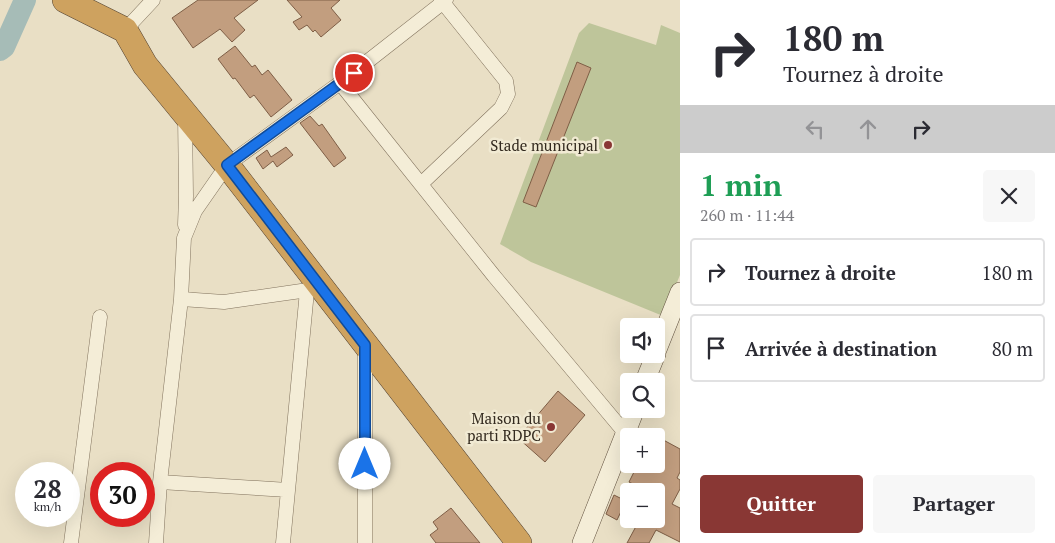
<!DOCTYPE html>
<html lang="fr">
<head>
<meta charset="utf-8">
<style>
  :root { --surface:#fff; --page:#f7f7f7; --text:#2b2b33; --muted:#7c7c81; --line:#e1e1e2; --accent:#893734 }
  body { margin:0; font-family:"PT Serif",serif; background:var(--page); color:var(--text); height:100vh; display:flex; flex-direction:column; font-size:19px; white-space:nowrap }
  * { box-sizing:border-box; margin:0 }
  p { font-size:16px; color:var(--muted) }
  .icon { flex:none; width:28px; height:28px; fill:none; stroke:currentColor; stroke-width:2; stroke-linecap:round; stroke-linejoin:round }
  .map { position:relative; flex:1; overflow:hidden }
  .sheet { display:flex; flex-direction:column; background:var(--surface); width:375px }
  .sheet>* { flex:none }
  .top-card { background:#fff; color:var(--text); overflow:hidden }
  .buttons { position:absolute; left:620px; top:318px; display:grid; gap:10px }
  .buttons a { display:grid; place-items:center; width:45px; height:45px; border-radius:5px; background:var(--surface); box-shadow:0 5px 20px #0002; font-size:25px }
  .speed { position:absolute; left:15px; top:462px; display:flex; gap:10px; font-size:25px; font-weight:700; text-align:center }
  .speed>* { display:grid; place-content:center; width:65px; height:65px; border-radius:50%; background:var(--surface); box-shadow:0 5px 20px #0002; line-height:1 }
  .speed small { font-size:12px; font-weight:400 }
  .speed .limit { border:8px solid #d22; background:#fff; color:#111 }
  .pin { position:absolute; display:grid; place-items:center; width:42px; height:42px; color:#fff; margin:-21px; border:2px solid #fff; border-radius:50%; box-shadow:0 1px 5px #0007 }
  .me { position:absolute; width:55px; margin:-28px; rotate:0deg; stroke-linejoin:round; filter:drop-shadow(0 0 4px #0008) }
  .turn { display:flex; align-items:center; gap:18px; height:105px; padding:0 20px; font-size:22px }
  .turn .icon { width:65px; height:65px; stroke-width:2.5 }
  .turn b { display:block; font-size:35px; line-height:42px }
  .lanes { display:flex; align-items:center; height:48px; padding:0 20px; background:#0003; justify-content:center; gap:25px; direction:ltr }
  .lanes .off { opacity:.35 }
  .round { display:grid; place-items:center; flex:none; width:52px; height:52px; border-radius:5px; background:var(--page) }
  .headline { display:flex; align-items:center; justify-content:space-between; height:85px; padding:0 20px }
  h1 { font-size:30px; font-weight:600; line-height:38px; color:#1e9e55 }
  .button { display:flex; gap:10px; margin-top:auto; padding:10px 20px }
  .button a { flex:1; height:58px; border-radius:5px; background:var(--accent); color:#fff; font-size:20px; font-weight:600; line-height:58px; text-align:center }
  .button a+a { background:var(--page); color:var(--text) }
  ul { padding:0; list-style:none }
  li { display:flex; align-items:center; gap:15px; height:68px; margin:0 10px 8px; padding:0 10px; border:2px solid var(--line); border-radius:5px }
  li div { flex:1 }
  li b { display:block; font-size:19px }
  li em { font-style:normal }
  main { display:flex; flex:1; min-height:0 }
  .map>svg:first-child { display:block }
</style>
</head>
<body>
<main>
<div class="map">
<svg width="680" height="543" viewBox="0 0 680 543">
  <rect width="100%" height="100%" fill="#e9dfc5"/>
  <path fill="#bec59a" d="M 589,23 L 656,45 L 661,25 L 680,33 L 680,275 L 663,316 L 531,262 L 500,244 L 579,33 Z"/>
  <g fill="none" stroke-linecap="round" stroke-linejoin="round">
    <path stroke="#a6bcb7" stroke-width="22" d="M 0,50 L 4,47 L 25,0"/>
  </g>
  <path fill="#c29e7f" stroke="#7e5e46" d="M 198,0 L 258,0 L 234,18 L 245,30 L 232,42 L 220,29 L 193,48 L 172,18 Z
    M 287,0 L 340,0 L 331,8 L 341,20 L 321,37 L 315,30 L 313,32 L 307,25 L 299,30 L 293,22 L 302,17 Z
    M 235,46 L 252,67 L 255,65 L 262,75 L 268,70 L 292,100 L 271,117 L 254,95 L 250,98 L 235,78 L 233,79 L 218,59 Z
    M 577,62 L 591,68 L 536,207 L 523,202 Z
    M 310,116 L 319,126 L 322,124 L 346,158 L 334,167 L 300,123 Z
    M 286,147 L 293,155 L 277,167 L 273,161 L 263,169 L 256,158 L 267,150 L 271,157 Z
    M 558,391 L 585,415 L 545,462 L 518,438 Z
    M 656,436 L 680,449 L 680,472 L 677,478 L 680,480 L 680,489 L 672,504 L 680,508 L 680,542 L 656,530 L 649,543 L 627,543 L 640,519 L 656,519 L 656,491 L 647,491 L 629,482 L 638,464 L 656,464 Z
    M 614,495 L 626,501 L 617,520 L 606,514 Z
    M 451,508 L 465,525 L 480,543 L 436,543 L 430,535 L 438,529 L 433,522 Z"/>
  <g fill="none" stroke-linecap="round" stroke-linejoin="round">
    <defs>
      <path id="street" d="M 125,30 L 153,0
        M 340,83 L 494,276 L 626,434
        M 185,115 L 186,196 L 185,225
        M 421,184 L 501,108 L 508,94 L 506,81 L 441,0
        M 181,299 L 224,302 L 315,289
        M 160,482 L 288,490
        M 71,543 L 100,317
        M 156,543 L 160,482 L 181,299 L 184,238 L 195,211 L 227,165 L 340,83 L 446,0
        M 283,543 L 307,291
        M 365,543 L 365,346"/>
      <path id="secondary" d="M 656,352 L 680,292
        M 645,381 L 656,354
        M 582,543 L 635,409"/>
      <path id="highway" d="M 65,0 L 125,30 L 145,65 L 227,165 L 519,543"/>
    </defs>
    <use href="#street" stroke="#81725d" stroke-width="15"/>
    <use href="#secondary" stroke="#635340" stroke-width="20"/>
    <use href="#highway" stroke="#504031" stroke-width="26"/>
    <use href="#street" stroke="#f4edd7" stroke-width="14"/>
    <use href="#secondary" stroke="#f4edd7" stroke-width="19"/>
    <use href="#highway" stroke="#cea25f" stroke-width="25"/>
  </g>
  <g fill="none" stroke-linecap="round" stroke-linejoin="round">
    <defs>
      <path id="route" d="M 354,73 L 227,165 L 365,345 L 365,464"/>
    </defs>
    <use href="#route" stroke="#114b97" stroke-width="12"/>
    <use href="#route" stroke="#1a73e8" stroke-width="9"/>
  </g>
  <g fill="#893734" stroke="#f1ead3" stroke-width="2">
    <circle cx="608" cy="145" r="5"/>
    <circle cx="551" cy="427" r="5"/>
  </g>
  <g text-anchor="middle" dominant-baseline="central" stroke-width="5" stroke-linejoin="round" paint-order="stroke">
    <g font-size="15" fill="#332a1f" stroke="#f1ead3" text-anchor="end">
      <text x="598" y="145">Stade municipal</text>
      <text x="541" y="418">Maison du<tspan x="541" dy="17">parti RDPC</tspan></text>
    </g>
  </g>
</svg>
<div class="buttons">
<a><svg class="icon" aria-label="sound" viewBox="0 0 24 24"><path d="M4 9h4l5-4v14l-5-4H4zM17 9q2 3 0 6"/></svg></a>
<a><svg class="icon" aria-label="search" viewBox="0 0 24 24"><circle cx="10" cy="10" r="6"/><path d="M15 15l6 6"/></svg></a>
<a>+</a>
<a>−</a>
</div>
<div class="speed"><div>28<small>km/h</small></div><div class="limit">30</div></div>
<div class="pin" style="left:354px;top:73px;background:#d93025"><svg class="icon" aria-label="arrive" viewBox="0 0 24 24"><path d="M6 21V4h12l-3 4 3 4H6"/></svg></div>
<svg class="me" style="left:365px;top:464px" viewBox="-20 -20 40 40"><circle r="19" fill="#fff"/><path d="M0-13L10 11 0 6-10 11z" fill="#1a73e8"/></svg>
</div>
<section class="sheet">
<div class="top-card">
<div class="turn"><svg class="icon" aria-label="right" viewBox="0 0 24 24"><path d="M7 20v-9h11M14 6l5 5-5 5"/></svg><div><b>180 m</b>Tournez à droite</div></div>
<div class="lanes"><svg class="icon off" aria-label="left" viewBox="0 0 24 24"><path d="M17 20v-9H6M10 6l-5 5 5 5"/></svg><svg class="icon off" aria-label="ahead" viewBox="0 0 24 24"><path d="M12 20V5M6 11l6-6 6 6"/></svg><svg class="icon" aria-label="right" viewBox="0 0 24 24"><path d="M7 20v-9h11M14 6l5 5-5 5"/></svg></div>
</div>
<div class="headline"><div><h1>1 min</h1><p>260 m · 11:44</p></div><a class="round"><svg class="icon" aria-label="close" viewBox="0 0 24 24"><path d="M6 6l12 12M18 6L6 18"/></svg></a></div>
<ul>
<li><svg class="icon" aria-label="right" viewBox="0 0 24 24"><path d="M7 20v-9h11M14 6l5 5-5 5"/></svg><div><b>Tournez à droite</b></div><em>180 m</em></li>
<li><svg class="icon" aria-label="arrive" viewBox="0 0 24 24"><path d="M6 21V4h12l-3 4 3 4H6"/></svg><div><b>Arrivée à destination</b></div><em>80 m</em></li>
</ul>
<div class="button"><a>Quitter</a><a>Partager</a></div>
</section>
</main>
</body>
</html>
